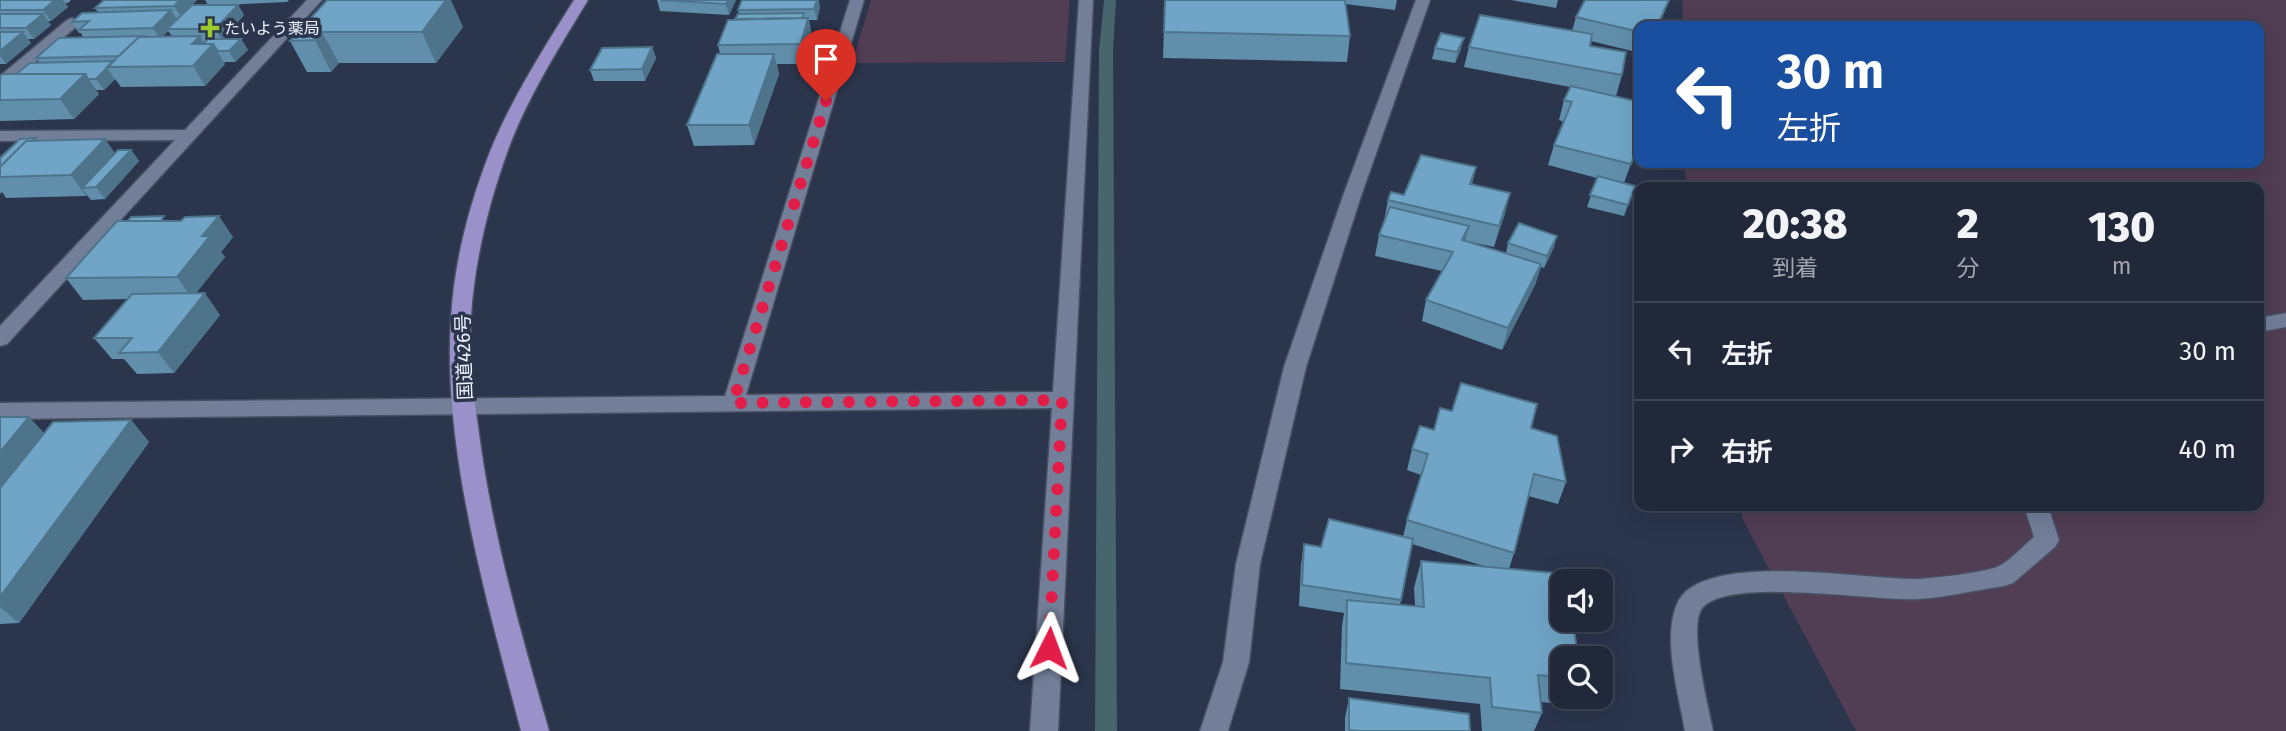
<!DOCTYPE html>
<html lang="ja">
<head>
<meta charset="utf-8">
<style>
  :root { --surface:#202839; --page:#2d3444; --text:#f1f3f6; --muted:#a2a6ae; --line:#3d4453 }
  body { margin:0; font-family:"Fira Sans","Noto Sans JP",sans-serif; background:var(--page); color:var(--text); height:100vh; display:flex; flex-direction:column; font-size:26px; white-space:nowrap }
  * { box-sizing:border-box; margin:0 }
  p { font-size:23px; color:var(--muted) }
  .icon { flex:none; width:38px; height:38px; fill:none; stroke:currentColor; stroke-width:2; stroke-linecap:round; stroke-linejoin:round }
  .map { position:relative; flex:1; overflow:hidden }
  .details { position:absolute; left:1634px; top:182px; width:630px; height:329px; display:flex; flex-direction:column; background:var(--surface); border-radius:14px; box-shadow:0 7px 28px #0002,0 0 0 2px var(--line) }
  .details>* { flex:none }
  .banner { position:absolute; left:1634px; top:21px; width:630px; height:147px; border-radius:14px; box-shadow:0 7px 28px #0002,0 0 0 2px var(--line); background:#1a4fa0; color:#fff; overflow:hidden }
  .controls { position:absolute; left:1550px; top:569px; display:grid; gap:14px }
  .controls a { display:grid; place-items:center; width:63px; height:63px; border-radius:14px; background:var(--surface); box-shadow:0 7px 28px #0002,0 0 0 2px var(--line); font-size:35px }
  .pin { position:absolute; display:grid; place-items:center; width:60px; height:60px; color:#fff; margin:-72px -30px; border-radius:50% 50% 50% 0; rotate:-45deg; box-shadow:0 0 7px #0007 }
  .pin .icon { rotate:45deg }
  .me { position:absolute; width:77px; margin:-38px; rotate:3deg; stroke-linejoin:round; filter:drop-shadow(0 0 5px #0008) }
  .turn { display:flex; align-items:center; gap:24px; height:147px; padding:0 28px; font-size:32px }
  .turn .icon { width:91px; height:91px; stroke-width:2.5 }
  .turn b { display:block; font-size:49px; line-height:60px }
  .eta { display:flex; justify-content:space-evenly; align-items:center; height:119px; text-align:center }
  .eta b { font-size:42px; font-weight:800; line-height:49px }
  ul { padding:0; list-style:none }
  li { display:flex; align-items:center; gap:21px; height:98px; padding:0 28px; border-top:2px solid var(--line) }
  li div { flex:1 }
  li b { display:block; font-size:26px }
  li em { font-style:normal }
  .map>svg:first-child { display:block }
</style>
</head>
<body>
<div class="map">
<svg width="2286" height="731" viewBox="0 0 2286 731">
  <rect width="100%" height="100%" fill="#2b354c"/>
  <path fill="#513d54" d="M 871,0 L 1070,0 L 1065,62 L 852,63 Z
    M 1685,0 L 2286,0 L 2286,731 L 1856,731 L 1743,520 L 1740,506 L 2259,506 L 2259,187 L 1686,187 L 1685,163 L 2259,163 L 2259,26 L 1683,26 L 1682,1 Z"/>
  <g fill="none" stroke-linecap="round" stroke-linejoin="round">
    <path fill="#47656d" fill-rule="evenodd" d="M 1104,0 L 1116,0 L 1113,50 L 1117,731 L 1095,731 L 1099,50 Z"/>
    <defs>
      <path id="service" d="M 72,18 L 80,23 L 77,26 L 6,87 L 0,89 L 0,76 L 67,20 Z"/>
      <path id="minor" d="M 307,0 L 322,0 L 7,344 L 0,346 L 0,326 L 175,140 L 0,141 L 0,131 L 185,130 Z
        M 850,0 L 864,0 L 746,395 L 1053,392 L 1079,0 L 1093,0 L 1058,731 L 1030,731 L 1052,408 L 0,419 L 0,403 L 725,396 Z
        M 2286,313 L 2286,327 L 2259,332 L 2259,318 Z
        M 2024,506 L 2048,506 L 2059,540 L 2055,547 L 2013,583 L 2004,586 C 1976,590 1948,597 1920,599 C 1878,602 1722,575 1701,610 C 1689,632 1708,705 1713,731 L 1685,731 C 1679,695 1662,639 1677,604 C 1699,549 1867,580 1917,579 C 1934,578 1981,573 1997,567 C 2009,562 2023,546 2034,537 Z"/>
      <path id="tertiary" d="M 1416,0 L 1430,0 L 1361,196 L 1306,367 L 1260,564 L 1249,662 L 1228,731 L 1200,731 L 1223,662 L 1236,564 L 1284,367 L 1343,196 Z"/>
      <path id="trunk" d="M 574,0 L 588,0 C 559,48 528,96 508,150 C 489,202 475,259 471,315 C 469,352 473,390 478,426 C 491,530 520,630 549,731 L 521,731 C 488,604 442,450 451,319 C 454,261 470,202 491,149 C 513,96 544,48 574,0 Z"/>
    </defs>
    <use href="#service" stroke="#485062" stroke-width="3"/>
    <use href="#minor" stroke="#485062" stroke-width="3"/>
    <use href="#tertiary" stroke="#485062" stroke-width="3"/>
    <use href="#trunk" stroke="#485062" stroke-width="3"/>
    <use href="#service" fill="#737f99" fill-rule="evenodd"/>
    <use href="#minor" fill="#737f99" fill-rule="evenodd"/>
    <use href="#tertiary" fill="#737f99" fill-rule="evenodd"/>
    <use href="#trunk" fill="#9a90ca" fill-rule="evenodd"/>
  </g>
  <path fill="#608eab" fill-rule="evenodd" d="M 0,0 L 71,0 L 68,3 L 65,3 L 68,7 L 51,21 L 48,21 L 51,25 L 34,39 L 28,39 L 31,43 L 6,64 L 0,64 Z
    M 104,0 L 197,0 L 192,5 L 208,5 L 205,0 L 289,0 L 287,2 L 220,5 L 238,5 L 244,15 L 223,39 L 241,39 L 248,50 L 235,62 L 224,62 L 225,64 L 205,86 L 121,87 L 115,79 L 104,90 L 96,90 L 99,94 L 74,119 L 0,121 L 0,76 L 16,74 L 39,62 L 36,58 L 83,37 L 81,33 L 79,33 L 72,22 L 98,12 L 95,8 ZM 168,31 L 172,36 L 163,36 Z
    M 327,0 L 463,27 L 436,63 L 339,63 L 331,72 L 307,72 L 290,41 Z
    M 657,0 L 736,0 L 729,15 L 660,11 Z
    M 1165,0 L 1397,0 L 1395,10 L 1345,4 L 1350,36 L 1347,62 L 1163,58 Z
    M 1511,0 L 1558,0 L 1556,8 Z
    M 1585,0 L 1669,0 L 1659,26 L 1640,26 L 1640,53 L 1591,41 L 1590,46 L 1622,75 L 1616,96 L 1596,92 L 1640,139 L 1624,183 L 1635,186 L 1624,216 L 1587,207 L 1597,178 L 1548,165 L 1554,145 L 1564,122 L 1559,120 L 1564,100 L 1570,87 L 1464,67 L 1469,47 L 1572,31 L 1576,17 Z
    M 820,7 L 817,20 L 809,20 L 812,38 L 805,64 L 777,64 L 779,74 L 754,145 L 694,146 L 687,125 L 720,54 L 718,45 L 739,14 L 738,10 Z
    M 652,47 L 656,58 L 645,81 L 594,81 L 590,70 Z
    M 1435,48 L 1461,49 L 1455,63 L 1432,59 Z
    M 1640,57 L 1640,77 L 1633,75 Z
    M 38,141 L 115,153 L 131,150 L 139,161 L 105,199 L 91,200 L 87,195 L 86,196 L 6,198 L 2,192 L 0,194 L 0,158 Z
    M 1476,167 L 1472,184 L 1510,193 L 1494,247 L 1466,241 L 1506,253 L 1508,243 L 1554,247 L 1544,268 L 1541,267 L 1535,285 L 1502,350 L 1422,321 L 1426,300 L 1442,271 L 1375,256 L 1379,235 L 1384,221 L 1388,200 L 1404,195 Z
    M 167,221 L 233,237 L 221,252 L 225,257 L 196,293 L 220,315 L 174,373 L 137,374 L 124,359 L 112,359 L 94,338 L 127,299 L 83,300 L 66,278 Z
    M 1452,411 L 1531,428 L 1566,482 L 1558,504 L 1528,496 L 1514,553 L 1509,569 L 1563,658 L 1563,696 L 1573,696 L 1569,705 L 1541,702 L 1542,713 L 1534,731 L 1482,731 L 1480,704 L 1340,689 L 1342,626 L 1344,613 L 1299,606 L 1301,565 L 1304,544 L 1321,547 L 1403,537 L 1407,520 L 1421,475 L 1407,470 L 1412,449 L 1434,430 ZM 1412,544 L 1487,567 L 1421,561 L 1414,588 L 1415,606 L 1400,605 Z
    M 0,417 L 44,433 L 131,420 L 149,442 L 19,623 L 0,624 Z
    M 1349,698 L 1470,731 L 1345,731 L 1345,718 Z"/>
  <path fill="#4e748b" d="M 55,0 L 63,0 L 68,7 L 51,21 L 43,10 Z
    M 180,0 L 197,0 L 181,16 L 174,6 Z
    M 446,0 L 451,0 L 463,27 L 436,63 L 422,32 Z
    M 728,0 L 736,0 L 729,15 L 726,4 Z
    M 817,0 L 819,0 L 820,7 L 817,20 L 814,9 Z
    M 1669,0 L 1659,26 L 1657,26 Z
    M 238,5 L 244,15 L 222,40 L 215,29 Z
    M 171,10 L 178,21 L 167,29 L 168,31 L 160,39 L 153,28 Z
    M 43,14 L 51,25 L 34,39 L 26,28 Z
    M 808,18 L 812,38 L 805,64 L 801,44 Z
    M 23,32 L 31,43 L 6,64 L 0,56 L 0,51 Z
    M 322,32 L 339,63 L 331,72 L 315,40 Z
    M 200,36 L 208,50 L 213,44 L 225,64 L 205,86 L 193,66 L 192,44 Z
    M 1464,38 L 1461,49 L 1455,63 L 1457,52 Z
    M 241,39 L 248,50 L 235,62 L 229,51 Z
    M 652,47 L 656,58 L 645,81 L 642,69 Z
    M 774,54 L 779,74 L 754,145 L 749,125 Z
    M 107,68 L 115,79 L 104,90 L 96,79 Z
    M 85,74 L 99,94 L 74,119 L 60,99 Z
    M 105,139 L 120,160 L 82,188 L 87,195 L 86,196 L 71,175 Z
    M 131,150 L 139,161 L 105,199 L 96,187 Z
    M 1510,193 L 1505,214 L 1494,247 L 1499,226 Z
    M 219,216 L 233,237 L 221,252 L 225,257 L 192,298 L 177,277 L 202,236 Z
    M 1469,226 L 1464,247 L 1462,240 Z
    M 1557,236 L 1554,247 L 1544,268 L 1547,256 Z
    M 1541,264 L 1535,285 L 1502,350 L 1508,328 Z
    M 205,293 L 220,315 L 174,373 L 158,352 Z
    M 29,417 L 49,438 L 0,499 L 0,452 Z
    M 131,420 L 149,442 L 19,623 L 0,607 L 0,597 Z"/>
  <path fill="#70a5c7" stroke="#4e748b" stroke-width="2" d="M 0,0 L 55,0 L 43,10 L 0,10 Z
    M 104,0 L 180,0 L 174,6 L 95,8 Z
    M 327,0 L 446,0 L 422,32 L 322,32 L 315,40 L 290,41 Z
    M 661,0 L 728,0 L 726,4 Z
    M 742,0 L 817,0 L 814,9 L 738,10 Z
    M 1165,0 L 1345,0 L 1350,36 L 1164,32 Z
    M 1585,0 L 1669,0 L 1657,26 L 1640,26 L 1640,32 L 1576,17 Z
    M 192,5 L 238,5 L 215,29 L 167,29 Z
    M 171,10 L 153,28 L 79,30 L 89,21 L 72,22 L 82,13 Z
    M 804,13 L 802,18 L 735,19 L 738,14 Z
    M 0,14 L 43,14 L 26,28 L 0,28 Z
    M 1480,15 L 1592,34 L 1590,46 L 1626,52 L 1622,75 L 1469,47 Z
    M 808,18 L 801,44 L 718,45 L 728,20 Z
    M 0,32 L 23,32 L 0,51 Z
    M 1441,33 L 1464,38 L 1457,52 L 1435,48 Z
    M 145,36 L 139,37 L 119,56 L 36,58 L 59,38 Z
    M 200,36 L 192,44 L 213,44 L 193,66 L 107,67 L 139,37 Z
    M 208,39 L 241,39 L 229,51 L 218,51 L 213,44 L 204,44 L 204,43 Z
    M 652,47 L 642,69 L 590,70 L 602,48 Z
    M 717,54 L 774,54 L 749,125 L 687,125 Z
    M 114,61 L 96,79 L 88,79 L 85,74 L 16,74 L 30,63 Z
    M 2,74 L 85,74 L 60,99 L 0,100 L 0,76 Z
    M 1571,86 L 1640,102 L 1640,138 L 1631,164 L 1554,145 L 1572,102 L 1564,100 Z
    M 36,138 L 33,141 L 26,141 L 0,167 L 0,158 L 20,139 Z
    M 105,139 L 71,175 L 0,177 L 0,167 L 26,141 Z
    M 118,150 L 131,150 L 96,187 L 82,188 Z
    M 1421,155 L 1476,167 L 1470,184 L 1510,193 L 1499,226 L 1388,200 L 1391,192 L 1404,195 Z
    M 1598,176 L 1635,186 L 1628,205 L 1590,195 Z
    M 1390,207 L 1469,226 L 1462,240 L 1541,264 L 1508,328 L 1426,300 L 1453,252 L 1379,235 Z
    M 164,216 L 161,221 L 128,221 L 131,217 Z
    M 219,216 L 202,236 L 210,236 L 177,277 L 66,278 L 117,221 L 181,221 L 185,217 Z
    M 1519,223 L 1557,236 L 1547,256 L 1508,243 Z
    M 205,293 L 158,352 L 119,353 L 132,338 L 94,338 L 132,294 Z
    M 1461,383 L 1537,404 L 1531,428 L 1557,436 L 1566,482 L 1534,474 L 1514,553 L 1407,520 L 1428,454 L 1412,449 L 1420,426 L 1434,430 L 1440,408 L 1452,411 Z
    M 0,417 L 29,417 L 0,452 Z
    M 131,420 L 0,597 L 0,488 L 53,422 Z
    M 1329,519 L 1413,539 L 1401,600 L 1302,585 L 1304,544 L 1321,547 Z
    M 1421,561 L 1567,574 L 1568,581 L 1563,581 L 1563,620 L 1573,620 L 1578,658 L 1563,658 L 1563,677 L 1538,675 L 1542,713 L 1492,707 L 1490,678 L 1346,663 L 1347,600 L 1424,607 Z
    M 1349,698 L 1469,714 L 1470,731 L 1359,731 L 1349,730 Z"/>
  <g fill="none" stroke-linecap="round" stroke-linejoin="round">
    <path stroke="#e11d48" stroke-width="12" stroke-dasharray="0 21.6" d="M 826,101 L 733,403 L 1062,400 L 1049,648"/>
  </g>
  <path fill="#9cca31" stroke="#2b354c" stroke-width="2.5" d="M206.5 17.5h7v7h7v7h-7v7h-7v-7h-7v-7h7z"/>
  <g text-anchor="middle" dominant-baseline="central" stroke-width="7" stroke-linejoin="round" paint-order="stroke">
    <g font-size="16" fill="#edf2fe" stroke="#2b354c" text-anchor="start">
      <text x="224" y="28">たいよう薬局</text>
    </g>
    <g font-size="19" fill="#edf2fe" stroke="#2b354c">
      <text transform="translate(464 357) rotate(-92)">国道426号</text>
    </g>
  </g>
</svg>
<div class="controls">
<a><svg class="icon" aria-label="sound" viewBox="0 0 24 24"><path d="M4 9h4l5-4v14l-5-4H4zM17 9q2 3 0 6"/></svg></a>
<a><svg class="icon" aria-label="search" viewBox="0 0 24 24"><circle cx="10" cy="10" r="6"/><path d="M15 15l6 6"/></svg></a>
</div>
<div class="pin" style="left:826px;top:101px;background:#d93025"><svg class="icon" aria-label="arrive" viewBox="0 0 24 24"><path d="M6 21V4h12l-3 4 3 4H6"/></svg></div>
<svg class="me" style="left:1049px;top:648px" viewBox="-20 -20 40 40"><path d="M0-17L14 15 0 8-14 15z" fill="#e11d48" stroke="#fff" stroke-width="4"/></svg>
<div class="banner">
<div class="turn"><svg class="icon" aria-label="left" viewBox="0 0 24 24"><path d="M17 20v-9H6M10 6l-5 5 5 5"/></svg><div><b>30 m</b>左折</div></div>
</div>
<section class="details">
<div class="eta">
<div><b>20:38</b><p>到着</p></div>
<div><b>2</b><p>分</p></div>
<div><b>130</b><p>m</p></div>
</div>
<ul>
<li><svg class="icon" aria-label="left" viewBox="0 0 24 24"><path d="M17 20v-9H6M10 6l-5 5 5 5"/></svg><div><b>左折</b></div><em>30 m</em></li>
<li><svg class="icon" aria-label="right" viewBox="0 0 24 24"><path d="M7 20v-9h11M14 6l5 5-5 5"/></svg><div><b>右折</b></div><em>40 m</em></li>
</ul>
</section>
</div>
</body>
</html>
